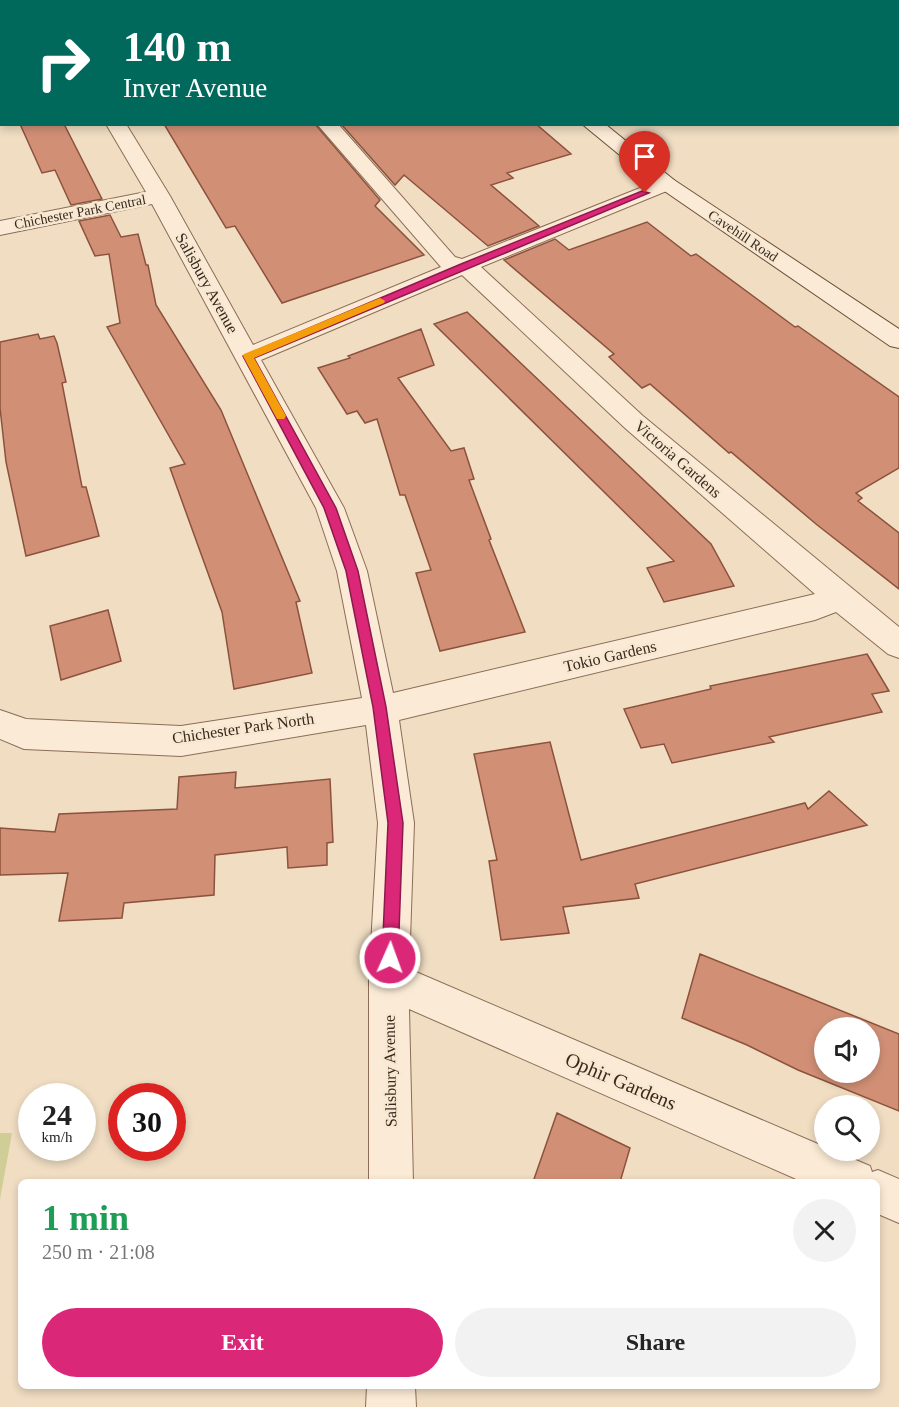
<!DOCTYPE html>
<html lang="en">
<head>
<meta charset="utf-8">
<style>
  :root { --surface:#fff; --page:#f2f2f2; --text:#222; --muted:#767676; --accent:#db2777 }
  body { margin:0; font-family:Georgia,serif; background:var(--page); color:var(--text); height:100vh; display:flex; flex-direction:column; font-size:22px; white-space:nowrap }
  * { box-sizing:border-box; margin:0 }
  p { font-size:20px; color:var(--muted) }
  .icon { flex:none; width:33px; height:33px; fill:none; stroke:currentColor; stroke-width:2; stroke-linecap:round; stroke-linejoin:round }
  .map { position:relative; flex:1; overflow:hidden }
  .panel { position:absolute; left:18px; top:1179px; width:862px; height:210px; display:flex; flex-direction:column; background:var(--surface); border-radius:9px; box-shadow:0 3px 9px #0003 }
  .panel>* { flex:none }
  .hud { position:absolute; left:0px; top:0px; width:900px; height:126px; box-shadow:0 3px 9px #0003; background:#00695c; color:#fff; overflow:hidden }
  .tools { position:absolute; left:814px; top:1017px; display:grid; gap:12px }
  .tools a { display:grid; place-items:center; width:66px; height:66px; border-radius:50%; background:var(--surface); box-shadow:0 3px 9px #0003; font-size:30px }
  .speed { position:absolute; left:18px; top:1083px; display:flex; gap:12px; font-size:30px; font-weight:700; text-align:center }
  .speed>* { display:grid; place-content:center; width:78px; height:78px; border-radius:50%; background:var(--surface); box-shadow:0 3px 9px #0003; line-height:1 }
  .speed small { font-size:15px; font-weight:400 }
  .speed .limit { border:9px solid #d22; background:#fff; color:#111 }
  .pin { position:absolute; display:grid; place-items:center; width:51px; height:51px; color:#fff; margin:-62px -26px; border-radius:50% 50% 50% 0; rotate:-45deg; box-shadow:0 0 6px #0007 }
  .pin .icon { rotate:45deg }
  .me { position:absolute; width:66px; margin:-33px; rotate:2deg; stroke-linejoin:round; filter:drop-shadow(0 0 4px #0008) }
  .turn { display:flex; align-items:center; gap:21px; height:126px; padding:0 24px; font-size:27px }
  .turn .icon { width:78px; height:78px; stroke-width:2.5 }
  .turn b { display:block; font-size:42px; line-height:51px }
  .round { display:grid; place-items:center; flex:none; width:63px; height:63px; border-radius:32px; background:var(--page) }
  .summary { display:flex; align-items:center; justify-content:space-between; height:102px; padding:0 24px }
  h1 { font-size:36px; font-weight:700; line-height:45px; color:#1e9e55 }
  .button { display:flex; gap:12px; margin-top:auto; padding:12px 24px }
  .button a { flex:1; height:69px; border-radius:36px; background:var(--accent); color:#fff; font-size:24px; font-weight:700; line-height:69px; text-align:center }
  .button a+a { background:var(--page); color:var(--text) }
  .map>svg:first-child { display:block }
</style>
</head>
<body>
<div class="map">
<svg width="899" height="1407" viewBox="0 0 899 1407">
  <rect width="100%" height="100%" fill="#f0ddc2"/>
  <path fill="#cfce96" d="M 0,1133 L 12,1133 L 0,1199 Z"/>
  <path fill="#d19076" stroke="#8c523d" stroke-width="1.5" fill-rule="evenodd" d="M 20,124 L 64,124 L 102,199 L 71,205 L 55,170 L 42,173 Z
    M 164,124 L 315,124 L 380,200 L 375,206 L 424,255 L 282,303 L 235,226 L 226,228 Z
    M 341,124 L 536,124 L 571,154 L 507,173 L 513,178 L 491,185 L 539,226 L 488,246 L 404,175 L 395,185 Z
    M 110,215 L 121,237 L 138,234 L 146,265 L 148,265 L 156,305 L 221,410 L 300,601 L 296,602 L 312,673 L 234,689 L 222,612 L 170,468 L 185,464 L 107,327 L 120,323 L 109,254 L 95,256 L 79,221 Z
    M 647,222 L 691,256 L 696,254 L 795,327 L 798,326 L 899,397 L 899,468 L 856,493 L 862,498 L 858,501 L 899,533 L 899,589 L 816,524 L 731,452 L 729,453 L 650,384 L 642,388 L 609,357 L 614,354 L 504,260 L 555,239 L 569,250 Z
    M 467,312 L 711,544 L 734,586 L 664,602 L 647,568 L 674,561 L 434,324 Z
    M 421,329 L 434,365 L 398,378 L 451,451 L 464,448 L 474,479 L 469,480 L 491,539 L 489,540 L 525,632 L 440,651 L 416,573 L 431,570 L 405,495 L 400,495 L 377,419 L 365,423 L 357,411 L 347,414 L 318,368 L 350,358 L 348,356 Z
    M 38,334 L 40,339 L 54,336 L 57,343 L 66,382 L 62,383 L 82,487 L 86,487 L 99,536 L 26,556 L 6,462 L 0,408 L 0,342 Z
    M 108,610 L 121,661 L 61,680 L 50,626 Z
    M 867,654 L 889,691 L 872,694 L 882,712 L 769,737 L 774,742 L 672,763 L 664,744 L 641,748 L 624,709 L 711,689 L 710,686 Z
    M 550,742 L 581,860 L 805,803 L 808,809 L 829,791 L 867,825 L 635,884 L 639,898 L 563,907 L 569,933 L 501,940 L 489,861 L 497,860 L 474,754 Z
    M 236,772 L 235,788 L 330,779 L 333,842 L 327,843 L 327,865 L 288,868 L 287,847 L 215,855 L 214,895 L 124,903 L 122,918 L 59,921 L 68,873 L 0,875 L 0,828 L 55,832 L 59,814 L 177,809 L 179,777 Z
    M 700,954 L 899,1034 L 899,1111 L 798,1070 L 747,1045 L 682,1018 ZM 825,1028 L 870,1028 L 870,1072 L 825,1072 Z
    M 557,1113 L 630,1148 L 620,1182 L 533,1182 Z"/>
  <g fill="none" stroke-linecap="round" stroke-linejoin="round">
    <defs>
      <path id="street" d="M 0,0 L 9,0 L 10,2 L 2,2 L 2,7 Z
        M 124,0 L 144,0 L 123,2 Z
        M 211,0 L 227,0 L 228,2 L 211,2 Z
        M 687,0 L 704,0 L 705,2 L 688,2 Z
        M 898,88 L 899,88 L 899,100 L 898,100 Z
        M 106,124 L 126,124 L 170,196 L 253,345 L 441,267 L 317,124 L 338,124 L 455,257 L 462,259 L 660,180 L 667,178 L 674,180 L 678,184 L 674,188 L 481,267 L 643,416 L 899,627 L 899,658 L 888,654 L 836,612 L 815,620 L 399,720 L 414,823 L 409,969 L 825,1147 L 825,1150 L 832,1150 L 870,1166 L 872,1172 L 878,1170 L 899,1179 L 899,1223 L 878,1214 L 878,1182 L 803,1182 L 409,1009 L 413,1182 L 369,1182 L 369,980 L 378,823 L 366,725 L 181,756 L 24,749 L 0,739 L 0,710 L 26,719 L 181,726 L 362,698 L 337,571 L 316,508 L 152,204 L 0,235 L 0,221 L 146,192 ZM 462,275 L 625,428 L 815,594 L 393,693 L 367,571 L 344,508 L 261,360 Z
        M 367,1386 L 415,1386 L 416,1407 L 366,1407 Z"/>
      <path id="secondary" d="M 436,0 L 453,0 L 454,2 L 437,2 Z
        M 582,124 L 605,124 L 674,180 L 899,329 L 899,348 L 890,346 L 660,188 Z"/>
    </defs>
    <use href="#street" stroke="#8b6d58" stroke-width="2"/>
    <use href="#secondary" stroke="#6d4e3b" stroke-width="2"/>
    <use href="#street" fill="#fbebd6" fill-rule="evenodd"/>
    <use href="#secondary" fill="#fbebd6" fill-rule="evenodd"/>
  </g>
  <path fill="#db2777" stroke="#8e194d" stroke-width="1.5" d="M 642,191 L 649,193 L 254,358 L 336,508 L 358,571 L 386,707 L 403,823 L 398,958 L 395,963 L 390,966 L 384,963 L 382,958 L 388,823 L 373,707 L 346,571 L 324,508 L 243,356 L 461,264 Z"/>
  <path fill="#f59e0b" d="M 380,298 L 385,301 L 384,303 L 254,358 L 286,416 L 284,419 L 277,419 L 243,356 L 244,354 Z"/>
  <g text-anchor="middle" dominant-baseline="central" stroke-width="5" stroke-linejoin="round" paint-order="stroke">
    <g font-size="14" fill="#3a281d" stroke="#f7e8d2">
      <text transform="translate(80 212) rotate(-11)">Chichester Park Central</text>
      <text transform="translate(743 236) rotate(34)">Cavehill Road</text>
    </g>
    <g font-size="16" fill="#3a281d" stroke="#f7e8d2">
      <text transform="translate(207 283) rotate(61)">Salisbury Avenue</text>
      <text transform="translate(678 459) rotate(41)">Victoria Gardens</text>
      <text transform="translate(610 656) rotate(-13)">Tokio Gardens</text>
      <text transform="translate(243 728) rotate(-8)">Chichester Park North</text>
      <text transform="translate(390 1071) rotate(-91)">Salisbury Avenue</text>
    </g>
    <g font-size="20" fill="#3a281d" stroke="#f7e8d2">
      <text transform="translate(621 1081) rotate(23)">Ophir Gardens</text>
    </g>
  </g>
</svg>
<div class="tools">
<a><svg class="icon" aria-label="sound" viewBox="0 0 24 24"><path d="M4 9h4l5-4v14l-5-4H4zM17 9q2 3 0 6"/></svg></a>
<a><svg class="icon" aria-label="search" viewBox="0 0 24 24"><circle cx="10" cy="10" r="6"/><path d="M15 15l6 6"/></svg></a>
</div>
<div class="speed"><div>24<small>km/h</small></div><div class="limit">30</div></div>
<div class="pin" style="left:645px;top:193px;background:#d93025"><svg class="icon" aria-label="arrive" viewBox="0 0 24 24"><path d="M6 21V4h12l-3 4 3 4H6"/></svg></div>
<svg class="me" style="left:390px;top:958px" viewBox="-20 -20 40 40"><circle r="17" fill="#db2777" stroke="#fff" stroke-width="3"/><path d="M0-11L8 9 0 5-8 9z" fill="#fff"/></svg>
<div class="hud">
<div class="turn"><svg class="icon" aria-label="right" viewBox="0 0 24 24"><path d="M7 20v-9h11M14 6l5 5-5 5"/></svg><div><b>140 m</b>Inver Avenue</div></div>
</div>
<section class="panel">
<div class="summary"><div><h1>1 min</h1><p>250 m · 21:08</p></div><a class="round"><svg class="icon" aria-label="close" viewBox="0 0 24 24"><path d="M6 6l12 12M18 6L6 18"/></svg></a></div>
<div class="button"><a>Exit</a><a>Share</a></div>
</section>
</div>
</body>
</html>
